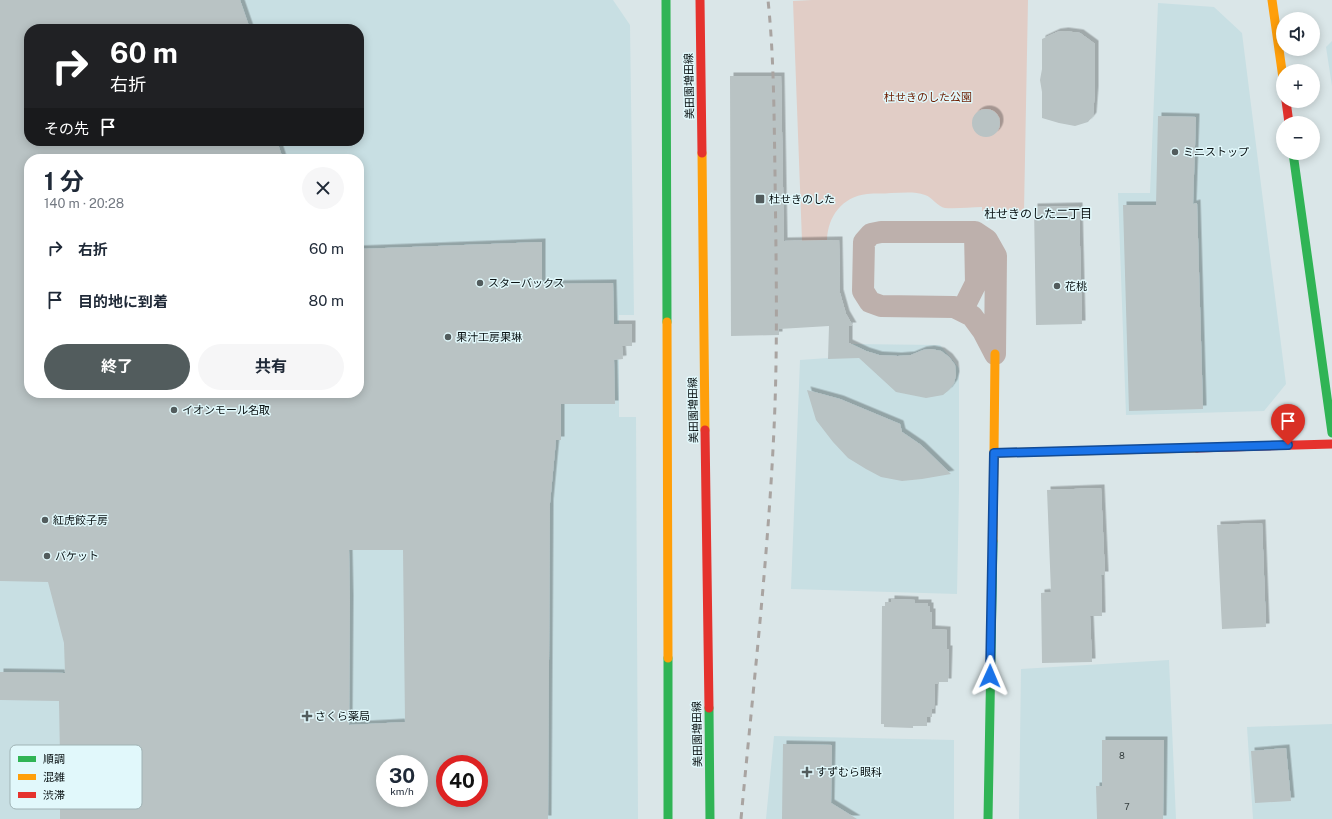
<!DOCTYPE html>
<html lang="ja">
<head>
<meta charset="utf-8">
<style>
  :root { --surface:#fff; --page:#f6f6f7; --text:#1f2937; --muted:#747a83; --accent:#525c5d }
  body { margin:0; font-family:"Public Sans","Noto Sans JP",sans-serif; background:var(--page); color:var(--text); height:100vh; display:flex; flex-direction:column; font-size:15px; white-space:nowrap }
  * { box-sizing:border-box; margin:0 }
  p { font-size:13px; color:var(--muted) }
  .icon { flex:none; width:22px; height:22px; fill:none; stroke:currentColor; stroke-width:2; stroke-linecap:round; stroke-linejoin:round }
  .map { position:relative; flex:1; overflow:hidden }
  .side { position:absolute; left:24px; top:154px; width:340px; height:244px; display:flex; flex-direction:column; background:var(--surface); border-radius:16px; box-shadow:0 2px 10px #0003 }
  .side>* { flex:none }
  .guide { position:absolute; left:24px; top:24px; width:340px; height:122px; border-radius:16px; box-shadow:0 2px 10px #0003; background:#202124; color:#fff; overflow:hidden }
  .buttons { position:absolute; left:1276px; top:12px; display:grid; gap:8px }
  .buttons a { display:grid; place-items:center; width:44px; height:44px; border-radius:50%; background:var(--surface); box-shadow:0 2px 10px #0003; font-size:20px }
  .speed { position:absolute; left:376px; top:755px; display:flex; gap:8px; font-size:20px; font-weight:700; text-align:center }
  .speed>* { display:grid; place-content:center; width:52px; height:52px; border-radius:50%; background:var(--surface); box-shadow:0 2px 10px #0003; line-height:1 }
  .speed small { font-size:10px; font-weight:400 }
  .speed .limit { border:6px solid #d22; background:#fff; color:#111 }
  .pin { position:absolute; display:grid; place-items:center; width:34px; height:34px; color:#fff; margin:-41px -17px; border-radius:50% 50% 50% 0; rotate:-45deg; box-shadow:0 0 4px #0007 }
  .pin .icon { rotate:45deg }
  .me { position:absolute; width:44px; margin:-22px; rotate:1deg; stroke-linejoin:round; filter:drop-shadow(0 0 3px #0008) }
  .turn { display:flex; align-items:center; gap:14px; height:84px; padding:0 20px; font-size:18px }
  .turn .icon { width:52px; height:52px; stroke-width:2.5 }
  .turn b { display:block; font-size:28px; line-height:34px }
  .then { display:flex; align-items:center; height:38px; padding:0 20px; background:#0003; gap:8px; font-size:15px }
  .round { display:grid; place-items:center; flex:none; width:42px; height:42px; border-radius:21px; background:var(--page) }
  .headline { display:flex; align-items:center; justify-content:space-between; height:68px; padding:0 20px }
  h1 { font-size:24px; font-weight:700; line-height:30px }
  .action { display:flex; gap:8px; margin-top:auto; padding:8px 20px }
  .action a { flex:1; height:46px; border-radius:24px; background:var(--accent); color:#fff; font-size:16px; font-weight:700; line-height:46px; text-align:center }
  .action a+a { background:var(--page); color:var(--text) }
  ul { padding:0; list-style:none }
  li { display:flex; align-items:center; gap:12px; height:52px; padding:0 20px }
  li div { flex:1 }
  li b { display:block; font-size:15px }
  li em { font-style:normal }
  .map>svg:first-child { display:block }
</style>
</head>
<body>
<div class="map">
<svg width="1332" height="819" viewBox="0 0 1332 819">
  <defs>
    <filter id="shadow"><feDropShadow dx="3.5" dy="-3.5" stdDeviation="0" flood-color="#0004"/></filter>
  </defs>
  <rect width="100%" height="100%" fill="#dae6e8"/>
  <path fill="#c8dfe3" fill-rule="evenodd" d="M 0,0 L 613,0 L 630,25 L 634,315 L 619,315 L 619,417 L 636,417 L 638,819 L 0,819 ZM 29,29 L 359,29 L 359,141 L 29,141 ZM 29,159 L 359,159 L 359,393 L 29,393 ZM 385,764 L 419,764 L 419,798 L 385,798 ZM 445,764 L 479,764 L 479,798 L 445,798 Z
    M 1158,3 L 1214,7 L 1242,33 L 1286,384 L 1264,411 L 1126,415 L 1118,193 L 1150,193 Z
    M 1332,41 L 1332,86 L 1326,47 Z
    M 849,344 L 940,345 L 959,368 L 959,489 L 957,594 L 791,589 L 800,360 L 828,358 Z
    M 1169,660 L 1176,819 L 1019,819 L 1021,669 Z
    M 1332,724 L 1332,819 L 1253,819 L 1247,727 Z
    M 774,736 L 954,740 L 954,819 L 766,819 Z"/>
  <path fill="#e1cdc6" d="M 812,0 L 1028,0 L 1024,211 L 982,211 L 982,207 C 970,207 957,209 945,208 C 938,207 932,197 925,195 C 914,191 902,193 891,193 C 883,194 875,193 867,194 C 842,197 828,216 827,240 L 802,241 L 793,1 Z"/>
  <path fill="#b9c3c4" fill-rule="evenodd" filter="url(#shadow)" d="M 0,0 L 240,0 L 250,29 L 29,29 L 29,141 L 277,141 L 283,159 L 29,159 L 29,393 L 359,393 L 359,249 L 542,242 L 542,284 L 613,283 L 614,324 L 632,324 L 632,346 L 622,346 L 623,359 L 614,360 L 615,404 L 561,404 L 561,440 L 556,440 L 550,503 L 548,819 L 60,819 L 60,796 L 48,796 L 47,758 L 60,758 L 59,701 L 0,700 L 0,672 L 65,673 L 64,643 L 48,582 L 0,581 ZM 349,550 L 403,550 L 405,722 L 349,725 L 350,599 ZM 385,764 L 419,764 L 419,798 L 385,798 ZM 445,764 L 479,764 L 479,798 L 445,798 Z
    M 1065,31 L 1080,33 L 1095,44 L 1095,90 L 1093,116 L 1088,122 L 1075,126 L 1059,123 L 1042,118 L 1042,92 L 1040,80 L 1042,69 L 1042,39 L 1057,32 Z
    M 730,76 L 781,76 L 784,241 L 839,240 L 840,293 L 846,314 L 853,326 L 849,326 L 849,343 L 866,351 L 879,355 L 898,356 L 911,355 L 923,350 L 931,349 L 941,351 L 949,357 L 955,365 L 956,375 L 954,383 L 949,390 L 943,395 L 926,398 L 896,392 L 859,358 L 828,359 L 829,326 L 779,329 L 779,335 L 731,336 Z
    M972 123a14 14 0 1 1 28 0a14 14 0 1 1-28 0Z
    M 1158,116 L 1196,117 L 1193,204 L 1197,203 L 1203,409 L 1129,411 L 1123,205 L 1156,205 Z
    M 1079,206 L 1082,324 L 1036,325 L 1034,207 Z
    M 807,390 L 840,399 L 900,424 L 902,432 L 921,445 L 951,474 L 922,479 L 902,481 L 881,477 L 866,469 L 848,458 L 833,442 L 816,420 Z
    M 1101,488 L 1105,575 L 1101,575 L 1102,616 L 1090,616 L 1092,662 L 1042,663 L 1041,593 L 1051,592 L 1047,490 Z
    M 1262,523 L 1266,627 L 1222,629 L 1217,525 Z
    M 891,599 L 915,600 L 915,603 L 928,603 L 928,606 L 930,606 L 930,612 L 932,612 L 932,629 L 947,630 L 947,649 L 949,649 L 948,682 L 939,682 L 939,684 L 935,684 L 934,709 L 932,709 L 932,717 L 927,717 L 927,726 L 913,726 L 913,728 L 884,727 L 884,724 L 881,724 L 882,606 L 885,606 L 885,602 L 891,602 Z
    M 1102,740 L 1164,740 L 1163,819 L 1097,819 L 1096,786 L 1102,786 Z
    M 783,744 L 832,745 L 831,803 L 857,819 L 782,819 Z
    M 1286,748 L 1291,801 L 1255,803 L 1251,751 Z"/>
  <g fill="none" stroke-linecap="round" stroke-linejoin="round">
    <path stroke="#bdb0ac" stroke-width="22" d="M 881,232 L 975,232 L 987,240 L 996,256 L 995,354 L 983,331 L 972,316 L 954,307 L 881,306 L 870,302 L 863,291 L 864,242 L 871,234 Z
      M 962,311 L 976,283 L 975,232"/>
    <path stroke="#30b455" stroke-width="9" d="M 666,0 L 667,322
      M 1293,153 L 1332,433
      M 668,658 L 668,819
      M 709,708 L 710,819
      M 988,819 L 993,541"/>
    <path stroke="#ff9f0a" stroke-width="9" d="M 1272,0 L 1283,78
      M 702,153 L 705,430
      M 667,322 L 668,658
      M 994,453 L 995,354
      M 993,541 L 994,453 L 1197,448"/>
    <path stroke="#e5322d" stroke-width="9" d="M 700,0 L 702,153
      M 1286,101 L 1289,123
      M 705,430 L 709,708
      M 1197,448 L 1332,444"/>
    <path stroke="#a9a4a1" stroke-width="3" stroke-dasharray="7 7" stroke-linecap="butt" d="M 741,819 C 753,689 768,559 774,429 C 778,344 776,258 775,173 C 774,116 774,57 768,0"/>
  </g>
  <g fill="none" stroke-linecap="round" stroke-linejoin="round">
    <defs>
      <path id="route" d="M 990,676 L 994,453 L 1288,445"/>
    </defs>
    <use href="#route" stroke="#114b97" stroke-width="10"/>
    <use href="#route" stroke="#1a73e8" stroke-width="7"/>
  </g>
  <g fill="#525c5d" stroke="#e1f8fb" stroke-width="1.5">
    <circle cx="1175" cy="152" r="4"/>
    <rect x="755" y="194" width="10" height="10" rx="2"/>
    <circle cx="480" cy="283" r="4"/>
    <circle cx="1057" cy="286" r="4"/>
    <circle cx="448" cy="337" r="4"/>
    <circle cx="174" cy="410" r="4"/>
    <circle cx="45" cy="520" r="4"/>
    <circle cx="47" cy="556" r="4"/>
    <path d="M305 710h4v4h4v4h-4v4h-4v-4h-4v-4h4z"/>
    <path d="M805 766h4v4h4v4h-4v4h-4v-4h-4v-4h4z"/>
  </g>
  <g text-anchor="middle" dominant-baseline="central" stroke-width="3" stroke-linejoin="round" paint-order="stroke">
    <g font-size="9" fill="#353e3e">
      <text x="1122" y="755">8</text>
      <text x="1127" y="806">7</text>
    </g>
    <g font-size="11" fill="#091112" stroke="#e1f8fb">
      <text transform="translate(689 86) rotate(-91)">美田園増田線</text>
      <text transform="translate(693 410) rotate(-91)">美田園増田線</text>
      <text transform="translate(697 734) rotate(-91)">美田園増田線</text>
    </g>
    <g font-size="11" fill="#6c1d00" stroke="#e1f8fb">
      <text x="928" y="97">杜せきのした公園</text>
    </g>
    <g font-size="11" fill="#091112" stroke="#e1f8fb" text-anchor="start">
      <text x="1183" y="152">ミニストップ</text>
      <text x="769" y="199">杜せきのした</text>
      <text x="488" y="283">スターバックス</text>
      <text x="1065" y="286">花桃</text>
      <text x="456" y="337">果汁工房果琳</text>
      <text x="182" y="410">イオンモール名取</text>
      <text x="53" y="520">紅虎餃子房</text>
      <text x="55" y="556">バケット</text>
      <text x="315" y="716">さくら薬局</text>
      <text x="816" y="772">すずむら眼科</text>
    </g>
    <g font-size="12" fill="#091112" stroke="#e1f8fb">
      <text x="1038" y="214">杜せきのした二丁目</text>
    </g>
  </g>
  <rect x="10" y="745" width="132" height="64" rx="6" fill="#e1f8fb" stroke="#a0b3b5" stroke-width="1"/>
  <rect x="18" y="756" width="18" height="6" fill="#30b455"/>
  <rect x="18" y="774" width="18" height="6" fill="#ff9f0a"/>
  <rect x="18" y="792" width="18" height="6" fill="#e5322d"/>
  <g font-size="11" fill="#091112">
    <text x="43" y="763">順調</text>
    <text x="43" y="781">混雑</text>
    <text x="43" y="799">渋滞</text>
  </g>
</svg>
<div class="buttons">
<a><svg class="icon" aria-label="sound" viewBox="0 0 24 24"><path d="M4 9h4l5-4v14l-5-4H4zM17 9q2 3 0 6"/></svg></a>
<a>+</a>
<a>−</a>
</div>
<div class="speed"><div>30<small>km/h</small></div><div class="limit">40</div></div>
<div class="pin" style="left:1288px;top:445px;background:#d93025"><svg class="icon" aria-label="arrive" viewBox="0 0 24 24"><path d="M6 21V4h12l-3 4 3 4H6"/></svg></div>
<svg class="me" style="left:990px;top:676px" viewBox="-20 -20 40 40"><path d="M0-17L14 15 0 8-14 15z" fill="#1a73e8" stroke="#fff" stroke-width="4"/></svg>
<div class="guide">
<div class="turn"><svg class="icon" aria-label="right" viewBox="0 0 24 24"><path d="M7 20v-9h11M14 6l5 5-5 5"/></svg><div><b>60 m</b>右折</div></div>
<div class="then">その先<svg class="icon" aria-label="arrive" viewBox="0 0 24 24"><path d="M6 21V4h12l-3 4 3 4H6"/></svg></div>
</div>
<section class="side">
<div class="headline"><div><h1>1 分</h1><p>140 m · 20:28</p></div><a class="round"><svg class="icon" aria-label="close" viewBox="0 0 24 24"><path d="M6 6l12 12M18 6L6 18"/></svg></a></div>
<ul>
<li><svg class="icon" aria-label="right" viewBox="0 0 24 24"><path d="M7 20v-9h11M14 6l5 5-5 5"/></svg><div><b>右折</b></div><em>60 m</em></li>
<li><svg class="icon" aria-label="arrive" viewBox="0 0 24 24"><path d="M6 21V4h12l-3 4 3 4H6"/></svg><div><b>目的地に到着</b></div><em>80 m</em></li>
</ul>
<div class="action"><a>終了</a><a>共有</a></div>
</section>
</div>
</body>
</html>
